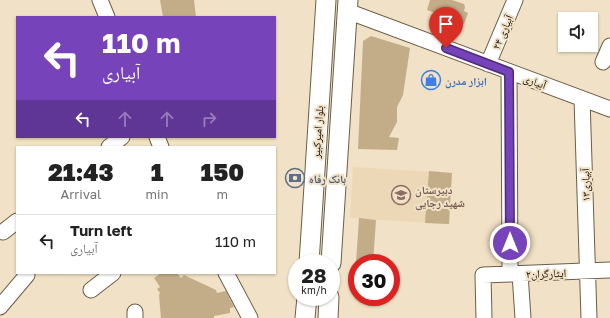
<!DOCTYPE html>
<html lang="en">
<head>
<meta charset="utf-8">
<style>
  :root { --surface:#fff; --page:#f2f2f2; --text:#222; --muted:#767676; --line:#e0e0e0 }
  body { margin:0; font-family:"Golos Text","Noto Naskh Arabic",sans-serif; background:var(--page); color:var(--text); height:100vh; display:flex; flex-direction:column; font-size:15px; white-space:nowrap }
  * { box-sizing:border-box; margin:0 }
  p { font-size:13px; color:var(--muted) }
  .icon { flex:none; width:22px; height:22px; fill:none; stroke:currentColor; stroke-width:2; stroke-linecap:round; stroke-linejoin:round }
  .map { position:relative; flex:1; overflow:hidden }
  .drawer { position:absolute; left:16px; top:146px; width:260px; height:128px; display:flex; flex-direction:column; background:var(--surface); border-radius:0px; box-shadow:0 1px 3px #0004 }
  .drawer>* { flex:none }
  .hud { position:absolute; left:16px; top:16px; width:260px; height:122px; border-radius:0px; box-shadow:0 1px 3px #0004; background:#7743bb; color:#fff; overflow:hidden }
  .buttons { position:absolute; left:558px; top:12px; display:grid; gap:8px }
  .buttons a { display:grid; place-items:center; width:40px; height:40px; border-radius:0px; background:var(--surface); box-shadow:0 1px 3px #0004; font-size:20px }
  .speed { position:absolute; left:288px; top:254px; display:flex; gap:8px; font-size:20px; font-weight:700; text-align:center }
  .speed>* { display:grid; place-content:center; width:52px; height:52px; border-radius:50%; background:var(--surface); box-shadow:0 1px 3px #0004; line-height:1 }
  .speed small { font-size:10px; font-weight:400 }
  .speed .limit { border:6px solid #d22; background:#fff; color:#111 }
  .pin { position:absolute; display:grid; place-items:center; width:34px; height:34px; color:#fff; margin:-41px -17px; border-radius:50% 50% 50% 0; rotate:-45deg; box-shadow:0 0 4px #0007 }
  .pin .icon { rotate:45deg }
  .me { position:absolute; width:44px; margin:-22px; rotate:0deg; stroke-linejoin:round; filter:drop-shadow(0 0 3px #0008) }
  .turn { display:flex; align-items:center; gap:14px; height:84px; padding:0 20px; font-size:18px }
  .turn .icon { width:52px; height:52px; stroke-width:2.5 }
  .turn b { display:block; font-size:28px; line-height:34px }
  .lanes { display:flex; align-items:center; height:38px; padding:0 20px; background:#0003; justify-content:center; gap:20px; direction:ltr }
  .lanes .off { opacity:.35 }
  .eta { display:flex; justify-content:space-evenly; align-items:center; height:68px; text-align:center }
  .eta b { font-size:24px; font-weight:800; line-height:28px }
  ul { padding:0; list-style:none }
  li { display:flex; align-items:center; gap:12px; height:52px; padding:0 20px; border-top:1px solid var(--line) }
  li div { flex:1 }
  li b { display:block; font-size:15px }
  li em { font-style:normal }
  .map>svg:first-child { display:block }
</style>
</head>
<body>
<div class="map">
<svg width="610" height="318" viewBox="0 0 610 318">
  <rect width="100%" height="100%" fill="#f1e1c6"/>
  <path fill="#ecd8b6" d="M 353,167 L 452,173 L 449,224 L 350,218 Z"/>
  <path fill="#c3ad89" d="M 160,0 L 194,0 L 196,17 L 163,17 Z
    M 430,0 L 452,0 L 464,4 L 465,7 L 464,11 L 468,13 L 464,24 L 458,22 L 455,30 L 447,27 L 449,22 L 443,20 L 444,16 L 427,10 Z
    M 371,36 L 410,48 L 403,95 L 397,107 L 397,122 L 389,137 L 399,138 L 397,150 L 358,149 L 363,41 Z
    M 429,171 L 452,173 L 449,224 L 425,223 Z
    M 359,218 L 376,220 L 373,263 L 356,263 Z
    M 161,273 L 177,273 L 181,278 L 184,275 L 216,290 L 217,293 L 226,291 L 234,307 L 230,308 L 230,313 L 214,316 L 214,318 L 161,318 L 159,295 L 160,293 L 157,289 L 160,287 L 154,278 Z"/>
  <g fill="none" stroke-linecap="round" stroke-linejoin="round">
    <defs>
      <path id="minor" d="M 100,0 L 107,17
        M 347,11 L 610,109
        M 603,62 L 610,46
        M 488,64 L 515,0
        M 509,72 L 510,274
        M 582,99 L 589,318
        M 157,137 L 161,147
        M 109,147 L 122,137
        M 3,232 L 17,221
        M 226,273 L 250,318
        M 520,274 L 523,318
        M 91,290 L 113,273
        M 0,307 L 27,275
        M 135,318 L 135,312
        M 484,318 L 483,275 L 610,270"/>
      <path id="major" d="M 309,263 L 326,0
        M 331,263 L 348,0
        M 305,318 L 307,297
        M 328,318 L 329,297"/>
    </defs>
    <use href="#minor" stroke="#6c5e46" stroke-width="17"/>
    <use href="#major" stroke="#6c5e46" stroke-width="21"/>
    <use href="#minor" stroke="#fff" stroke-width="15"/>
    <use href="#major" stroke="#fff" stroke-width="19"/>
  </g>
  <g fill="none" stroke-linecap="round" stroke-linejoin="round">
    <defs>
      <path id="route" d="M 446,48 L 509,72 L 510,243"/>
    </defs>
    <use href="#route" stroke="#4d2c7a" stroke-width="10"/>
    <use href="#route" stroke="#7743bb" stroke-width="7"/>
  </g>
  <defs>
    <symbol id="shop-ring" viewBox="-11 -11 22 22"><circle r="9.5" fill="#f1e1c6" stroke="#3f7fe0" stroke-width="1.5"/><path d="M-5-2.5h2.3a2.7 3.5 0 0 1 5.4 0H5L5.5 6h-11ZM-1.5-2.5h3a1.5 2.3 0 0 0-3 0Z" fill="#3f7fe0"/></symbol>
    <symbol id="bank-ring" viewBox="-11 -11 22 22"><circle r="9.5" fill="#f1e1c6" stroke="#5c6f8a" stroke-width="1.5"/><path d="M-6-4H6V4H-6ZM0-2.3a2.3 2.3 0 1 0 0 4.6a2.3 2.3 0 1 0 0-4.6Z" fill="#5c6f8a"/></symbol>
    <symbol id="school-ring" viewBox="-11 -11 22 22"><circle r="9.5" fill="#f1e1c6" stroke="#8d6e63" stroke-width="1.5"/><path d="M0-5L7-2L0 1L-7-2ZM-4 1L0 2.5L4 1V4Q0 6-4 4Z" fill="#8d6e63"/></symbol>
  </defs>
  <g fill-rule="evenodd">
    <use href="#shop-ring" x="420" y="69" width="22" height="22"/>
    <use href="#bank-ring" x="284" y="167" width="22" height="22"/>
    <use href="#school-ring" x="390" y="184" width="22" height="22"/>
  </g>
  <g text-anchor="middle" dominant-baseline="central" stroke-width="4" stroke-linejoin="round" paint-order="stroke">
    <g font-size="11" fill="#140e06" stroke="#f1e1c6">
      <text transform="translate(502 32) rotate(-67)">آبیاری ۲۴</text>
      <text transform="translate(535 81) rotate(20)">آبیاری</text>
      <text transform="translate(317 132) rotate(-86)">بلوار امیرکبیر</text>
      <text transform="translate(585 185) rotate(-91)">آبیاری۱۳</text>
      <text transform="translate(546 273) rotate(-2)">ایثارگران۲</text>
    </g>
    <g font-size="11" font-weight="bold" fill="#366cbe" stroke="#f1e1c6" text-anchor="start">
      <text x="445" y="80">ابزار مدرن</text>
    </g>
    <g font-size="11" font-weight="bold" fill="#4e5e75" stroke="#f1e1c6" text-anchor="start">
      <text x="309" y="178">بانک رفاه</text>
    </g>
    <g font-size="11" font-weight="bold" fill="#785e54" stroke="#f1e1c6" text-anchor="start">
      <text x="415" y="189">دبیرستان<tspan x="415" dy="13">شهید رجایی</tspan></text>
    </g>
  </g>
</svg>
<div class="buttons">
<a><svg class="icon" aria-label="sound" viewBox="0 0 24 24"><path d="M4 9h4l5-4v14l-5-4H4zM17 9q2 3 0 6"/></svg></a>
</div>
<div class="speed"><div>28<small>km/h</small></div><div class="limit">30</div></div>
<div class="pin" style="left:446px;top:48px;background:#d93025"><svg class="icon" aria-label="arrive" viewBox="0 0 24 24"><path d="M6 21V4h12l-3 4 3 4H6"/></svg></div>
<svg class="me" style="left:510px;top:243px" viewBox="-20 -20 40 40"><circle r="17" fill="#7743bb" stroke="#fff" stroke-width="3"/><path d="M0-11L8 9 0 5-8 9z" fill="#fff"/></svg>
<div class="hud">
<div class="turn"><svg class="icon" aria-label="left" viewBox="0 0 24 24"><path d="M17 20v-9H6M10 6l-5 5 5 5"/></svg><div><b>110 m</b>آبیاری</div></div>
<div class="lanes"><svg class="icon" aria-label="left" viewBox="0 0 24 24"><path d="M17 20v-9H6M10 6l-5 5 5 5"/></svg><svg class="icon off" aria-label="ahead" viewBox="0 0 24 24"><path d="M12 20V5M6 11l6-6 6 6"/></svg><svg class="icon off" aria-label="ahead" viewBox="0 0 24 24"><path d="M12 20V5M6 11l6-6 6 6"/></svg><svg class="icon off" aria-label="right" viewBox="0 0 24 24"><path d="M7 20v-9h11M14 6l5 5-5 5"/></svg></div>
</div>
<section class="drawer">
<div class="eta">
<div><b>21:43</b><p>Arrival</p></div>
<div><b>1</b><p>min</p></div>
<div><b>150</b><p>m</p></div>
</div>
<ul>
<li><svg class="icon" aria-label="left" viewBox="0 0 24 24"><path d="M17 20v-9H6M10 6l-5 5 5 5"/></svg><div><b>Turn left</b><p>آبیاری</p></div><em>110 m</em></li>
</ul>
</section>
</div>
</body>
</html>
